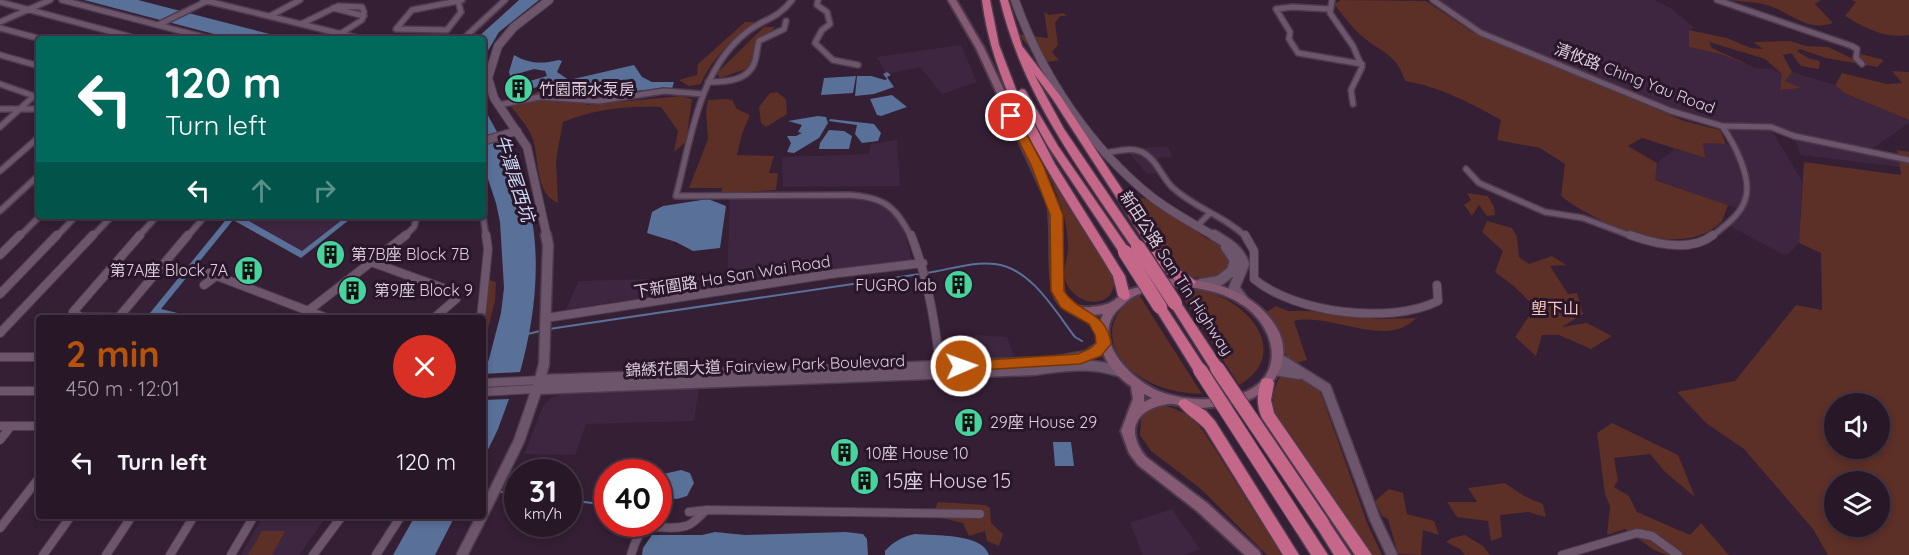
<!DOCTYPE html>
<html lang="en">
<head>
<meta charset="utf-8">
<style>
  :root { --surface:#271727; --page:#332433; --text:#f1f3f6; --muted:#a49fa7; --line:#433644; --accent:#b45309 }
  body { margin:0; font-family:Quicksand,"Noto Sans TC",sans-serif; background:var(--page); color:var(--text); height:100vh; display:flex; flex-direction:column; font-size:22px; white-space:nowrap }
  * { box-sizing:border-box; margin:0 }
  p { font-size:20px; color:var(--muted) }
  .icon { flex:none; width:33px; height:33px; fill:none; stroke:currentColor; stroke-width:2; stroke-linecap:round; stroke-linejoin:round }
  .map { position:relative; flex:1; overflow:hidden }
  .details { position:absolute; left:36px; top:315px; width:450px; height:204px; display:flex; flex-direction:column; background:var(--surface); border-radius:6px; box-shadow:0 3px 9px #0003,0 0 0 2px var(--line) }
  .details>* { flex:none }
  .hud { position:absolute; left:36px; top:36px; width:450px; height:183px; border-radius:6px; box-shadow:0 3px 9px #0003,0 0 0 2px var(--line); background:#00695c; color:#fff; overflow:hidden }
  .buttons { position:absolute; left:1824px; top:393px; display:grid; gap:12px }
  .buttons a { display:grid; place-items:center; width:66px; height:66px; border-radius:50%; background:var(--surface); box-shadow:0 3px 9px #0003,0 0 0 2px var(--line); font-size:30px }
  .speed { position:absolute; left:504px; top:459px; display:flex; gap:12px; font-size:30px; font-weight:700; text-align:center }
  .speed>* { display:grid; place-content:center; width:78px; height:78px; border-radius:50%; background:var(--surface); box-shadow:0 3px 9px #0003,0 0 0 2px var(--line); line-height:1 }
  .speed small { font-size:15px; font-weight:400 }
  .speed .limit { border:9px solid #d22; background:#fff; color:#111 }
  .pin { position:absolute; display:grid; place-items:center; width:51px; height:51px; color:#fff; margin:-26px; border:3px solid #fff; border-radius:50%; box-shadow:0 2px 6px #0007 }
  .me { position:absolute; width:66px; margin:-33px; rotate:88deg; stroke-linejoin:round; filter:drop-shadow(0 0 4px #0008) }
  .turn { display:flex; align-items:center; gap:21px; height:126px; padding:0 30px; font-size:27px }
  .turn .icon { width:78px; height:78px; stroke-width:2.5 }
  .turn b { display:block; font-size:42px; line-height:51px }
  .lanes { display:flex; align-items:center; height:57px; padding:0 30px; background:#0003; justify-content:center; gap:30px; direction:ltr }
  .lanes .off { opacity:.35 }
  .round { display:grid; place-items:center; flex:none; width:63px; height:63px; border-radius:32px; background:var(--page) }
  .headline { display:flex; align-items:center; justify-content:space-between; height:102px; padding:0 30px }
  h1 { font-size:36px; font-weight:800; line-height:45px; color:var(--accent) }
  ul { padding:0; list-style:none }
  li { display:flex; align-items:center; gap:18px; height:90px; padding:0 30px }
  li div { flex:1 }
  li b { display:block; font-size:22px }
  li em { font-style:normal }
  .map>svg:first-child { display:block }
</style>
</head>
<body>
<div class="map">
<svg width="1909" height="555" viewBox="0 0 1909 555">
  <rect width="100%" height="100%" fill="#341f34"/>
  <path fill="#3f2640" d="M 1436,0 L 1654,0 L 1669,7 L 1695,28 L 1689,30 L 1689,47 L 1720,54 L 1755,68 L 1771,69 L 1783,74 L 1780,90 L 1800,88 L 1784,81 L 1792,72 L 1835,85 L 1844,93 L 1909,120 L 1909,123 L 1872,149 L 1794,135 L 1771,126 L 1747,123 L 1721,124 L 1672,110 L 1483,32 Z
    M 961,45 L 977,82 L 942,94 L 920,67 L 886,74 L 877,57 Z
    M 1725,127 L 1771,129 L 1802,181 L 1799,243 L 1786,256 L 1730,226 L 1749,200 L 1748,174 L 1737,143 Z
    M 1794,137 L 1898,158 L 1900,167 L 1801,155 Z
    M 897,140 L 900,186 L 783,187 L 782,157 L 869,154 L 871,144 Z
    M 1703,142 L 1732,145 L 1741,173 L 1743,198 L 1736,208 L 1654,179 L 1657,163 L 1675,149 L 1704,158 Z
    M 1167,146 L 1173,157 L 1157,158 L 1165,173 L 1147,174 L 1126,149 Z
    M 850,198 L 883,205 L 903,226 L 912,260 L 727,281 L 730,199 Z
    M 240,216 L 347,216 L 302,251 Z
    M 720,277 L 719,287 L 566,309 L 579,281 Z
    M 975,335 L 1007,337 L 1014,357 L 975,359 Z
    M 699,388 L 694,421 L 586,424 L 575,455 L 524,454 L 543,406 L 550,399 L 562,394 Z
    M 1172,509 L 1200,549 L 1184,555 L 1143,555 L 1130,523 Z
    M 263,516 L 327,516 L 299,555 L 241,555 Z"/>
  <path fill="#5c2f27" fill-rule="evenodd" d="M 1341,0 L 1426,1 L 1472,32 L 1684,121 L 1720,130 L 1726,144 L 1703,143 L 1705,158 L 1642,138 L 1628,146 L 1657,163 L 1655,180 L 1728,205 C 1726,210 1724,218 1721,222 C 1682,262 1597,224 1561,196 L 1565,164 L 1540,148 L 1497,140 L 1501,120 C 1470,103 1441,87 1405,81 C 1397,54 1383,54 1363,37 C 1352,28 1343,15 1334,4 Z
    M 1731,0 L 1821,0 L 1815,4 L 1833,23 C 1806,32 1793,14 1770,6 C 1758,2 1744,2 1731,0 Z
    M 1851,0 L 1909,0 L 1909,35 C 1885,39 1865,28 1845,16 L 1856,2 Z
    M 1044,12 L 1049,15 L 1063,13 L 1067,16 L 1060,16 L 1055,23 L 1058,45 L 1052,52 L 1059,60 L 1038,64 L 1029,47 L 1018,34 L 1048,38 Z
    M 745,22 L 757,22 C 735,36 711,59 701,84 L 689,86 L 679,80 L 697,75 L 698,64 Z
    M 764,27 L 775,27 L 754,51 L 752,61 L 746,69 L 720,78 L 717,73 Z
    M 1689,30 L 1727,38 L 1751,48 L 1763,49 L 1753,42 L 1790,41 L 1806,46 L 1828,47 L 1853,59 L 1861,54 L 1884,60 L 1877,67 L 1826,58 L 1800,49 L 1797,51 L 1808,58 L 1820,61 L 1819,69 L 1801,66 L 1791,53 L 1783,55 L 1792,72 L 1785,81 L 1801,88 L 1780,90 L 1782,74 L 1765,59 L 1709,42 L 1712,48 L 1755,68 L 1720,54 L 1689,47 Z
    M 1892,71 L 1909,72 L 1909,120 L 1844,93 L 1835,85 L 1842,73 L 1887,84 L 1902,83 Z
    M 542,90 L 588,105 L 681,96 L 692,99 L 686,142 L 674,152 L 678,131 L 661,107 C 625,106 596,109 563,122 L 556,160 L 558,203 C 534,192 540,161 533,140 C 530,128 517,115 510,105 Z
    M 777,92 L 786,99 L 787,114 L 766,127 L 761,123 L 759,107 L 770,93 Z
    M 725,99 L 732,100 L 737,109 L 750,115 L 742,134 L 737,155 L 774,156 L 769,173 L 778,173 L 776,190 L 744,192 L 737,196 L 729,192 L 721,193 L 722,188 L 689,188 L 708,139 L 706,112 L 708,100 Z
    M 1897,150 L 1909,152 L 1909,555 L 1828,555 L 1813,529 L 1744,449 L 1706,423 L 1677,392 L 1735,381 L 1796,305 L 1822,310 L 1821,253 L 1799,243 L 1804,162 L 1901,175 ZM 1834,404 L 1880,404 L 1880,448 L 1834,448 ZM 1834,482 L 1880,482 L 1880,526 L 1834,526 Z
    M 1044,166 L 1049,168 L 1114,278 C 1117,310 1076,308 1066,282 C 1062,272 1067,261 1068,250 C 1069,221 1057,192 1044,166 Z
    M 1467,193 L 1488,196 L 1494,207 L 1495,215 L 1487,216 L 1479,205 L 1472,216 L 1464,205 L 1471,200 Z
    M 1138,197 L 1152,200 L 1192,227 C 1204,241 1222,242 1232,258 L 1230,269 C 1212,280 1196,281 1177,271 L 1128,199 Z
    M 1487,221 L 1512,228 L 1517,237 L 1519,257 L 1529,264 L 1552,256 L 1566,265 L 1550,266 L 1568,294 L 1577,293 L 1583,314 L 1562,327 L 1587,323 L 1612,336 L 1591,349 L 1559,335 L 1542,335 L 1536,356 L 1515,337 L 1535,307 L 1515,287 L 1495,272 L 1503,251 L 1482,232 Z
    M 489,280 L 496,282 L 495,301 L 483,348 L 483,324 Z
    M 1176,287 C 1192,288 1207,290 1221,297 C 1259,314 1285,359 1239,385 Z
    M 1139,295 L 1202,394 C 1188,393 1174,392 1161,387 C 1116,371 1089,324 1139,295 Z
    M 1276,306 L 1288,311 L 1311,311 L 1376,319 L 1416,318 C 1386,350 1331,312 1294,321 L 1307,360 L 1293,364 C 1282,352 1274,329 1265,313 Z
    M 1282,373 L 1302,380 L 1320,391 L 1368,525 L 1382,555 L 1372,555 L 1275,413 C 1271,397 1274,387 1282,373 Z
    M 1162,404 L 1190,415 L 1204,432 L 1282,555 L 1267,555 L 1201,489 L 1151,451 L 1140,435 L 1141,420 L 1148,409 Z
    M 1612,423 L 1678,455 L 1695,497 L 1665,472 L 1650,454 L 1614,458 L 1618,480 L 1614,487 L 1629,496 L 1637,512 L 1690,535 L 1701,523 L 1729,555 L 1667,555 L 1654,550 L 1625,529 L 1607,535 L 1610,506 L 1605,494 L 1597,433 Z
    M 1505,483 L 1524,496 L 1543,504 L 1546,517 L 1528,512 L 1500,515 L 1502,537 L 1491,541 L 1488,521 L 1457,517 L 1447,502 L 1477,502 L 1468,488 Z
    M 1389,489 L 1403,493 L 1407,514 L 1434,521 L 1439,535 L 1423,530 L 1421,555 L 1398,554 L 1388,519 L 1382,516 L 1375,501 Z
    M 938,502 L 985,505 L 990,508 L 991,523 L 1003,534 L 999,546 L 987,541 L 985,531 L 969,536 L 963,523 L 932,516 Z
    M 262,531 L 285,531 L 272,555 L 248,555 Z
    M 1465,535 L 1483,546 L 1490,555 L 1465,555 L 1460,549 L 1446,542 L 1452,538 Z"/>
  <path fill="#597099" d="M 84,0 L 138,0 L 289,39 L 233,39 Z
    M 519,0 L 539,0 L 499,32 L 483,59 L 483,39 L 476,39 Z
    M 514,55 C 529,64 542,64 559,60 L 562,61 L 557,72 L 569,80 L 634,65 L 642,77 L 652,82 L 674,82 L 672,89 L 643,90 L 607,96 L 605,93 L 577,96 L 546,89 L 545,87 L 556,84 L 555,82 L 527,90 L 523,83 L 547,76 L 545,71 L 534,69 L 510,76 L 509,72 Z
    M 887,72 L 891,75 L 887,77 L 894,87 L 874,94 L 855,96 L 857,76 L 871,76 L 885,80 L 887,79 L 883,74 Z
    M 856,76 L 853,93 L 821,95 L 824,78 Z
    M 892,95 L 907,107 L 881,116 L 877,115 L 870,99 Z
    M 483,105 C 493,127 507,147 517,169 C 545,232 538,308 520,372 L 483,374 L 489,359 L 501,313 L 504,288 L 500,222 L 496,203 L 483,164 Z
    M 818,116 L 826,117 L 828,123 L 819,138 L 794,153 L 787,152 L 791,143 L 787,136 L 796,136 L 802,133 L 798,132 L 802,125 L 788,121 Z
    M 830,119 L 874,124 L 881,133 L 878,141 L 862,143 L 855,134 L 857,125 L 829,121 Z
    M 829,130 L 844,131 L 852,136 L 849,149 L 819,149 L 820,143 Z
    M 708,199 L 726,206 L 720,248 L 693,251 L 676,242 L 647,233 L 652,212 L 663,206 Z
    M 229,216 L 240,216 L 302,251 L 347,216 L 354,216 L 301,258 L 233,220 L 161,309 L 198,318 L 171,318 L 150,313 Z
    M 509,399 L 498,429 L 483,460 L 483,400 Z
    M 1053,442 L 1071,442 L 1074,466 L 1055,466 Z
    M 681,470 L 690,473 L 694,483 L 687,496 L 677,499 L 659,497 L 659,475 Z
    M 415,516 L 455,516 L 435,555 L 393,555 Z
    M 715,532 L 745,535 L 846,532 L 863,534 L 867,539 L 868,555 L 642,555 L 643,548 L 652,535 L 702,535 Z
    M 915,534 C 936,536 982,533 989,555 L 885,555 L 885,551 C 893,542 903,536 915,534 Z"/>
  <g fill="none" stroke-linecap="round" stroke-linejoin="round">
    <path stroke="#597099" stroke-width="2" d="M 926,273 C 948,270 972,261 995,264 C 1031,268 1055,311 1075,337 L 1082,341
      M 549,329 L 920,274
      M 528,334 L 540,331
      M 483,489 L 491,490
      M 497,491 L 518,495
      M 568,500 L 608,505"/>
    <defs>
      <path id="minor-far1" d="M 62,0 L 211,39
        M 203,0 L 362,39
        M 792,0 C 777,20 764,18 747,32 C 698,70 691,140 676,196 L 849,195 C 883,197 896,206 911,237
        M 818,0 L 817,5 L 827,12 L 830,24 L 822,30 L 815,43 L 833,60 L 858,65
        M 1332,0 L 1330,13 L 1353,46 L 1362,67 L 1351,90 L 1353,104
        M 1433,0 L 1481,33 L 1671,111 L 1722,126 L 1771,127 L 1794,136 L 1909,160
        M 1717,0 L 1852,46 L 1857,49 L 1856,58 L 1862,64
        M 458,1 L 461,12 L 447,30 L 396,29 L 412,10 Z
        M 458,1 L 462,0
        M 0,2 L 139,39
        M 333,8 L 364,16
        M 1329,9 L 1292,7 L 1276,9 L 1290,32 L 1289,39 L 1298,53 L 1362,64
        M 270,16 L 300,0
        M 0,22 L 50,0
        M 301,24 L 338,6 L 362,7 L 364,12 L 362,20 L 340,34
        M 158,25 L 207,1
        M 0,28 L 41,39
        M 463,39 L 505,0
        M 0,55 L 39,66
        M 708,82 C 726,82 749,81 755,61 C 757,54 757,48 759,41 L 784,29 L 786,21
        M 0,84 L 34,96 L 0,127
        M 498,105 L 540,97 L 599,101 L 664,91 L 703,94
        M 0,109 L 39,109
        M 1105,153 C 1117,151 1131,147 1142,152 C 1156,159 1162,177 1172,187 C 1194,208 1225,216 1246,237
        M 1466,169 L 1479,183 L 1545,212 L 1583,218 L 1634,237
        M 0,171 L 39,137
        M 0,211 L 39,175
        M 483,216 L 486,237
        M 1197,226 L 1210,213
        M 19,237 L 40,216
        M 56,237 L 76,216
        M 92,237 L 112,216
        M 138,237 L 157,216
        M 187,237 L 205,216
        M 404,237 L 414,227 L 417,216
        M 1711,237 C 1723,227 1740,216 1745,200 C 1753,179 1734,143 1722,126"/>
      <path id="minor" d="M 140,235 L 73,312 L 81,317 L 151,318
        M 911,235 C 928,279 936,324 940,370
        M 1245,235 L 1254,251 L 1254,279 C 1295,313 1390,325 1438,301 L 1437,285
        M 1630,235 C 1655,244 1690,253 1713,235
        M 0,255 L 20,235
        M 371,262 L 454,292 L 456,299 L 434,318
        M 209,273 L 327,318
        M 204,285 L 216,276
        M 0,294 L 57,235
        M 308,311 L 406,235
        M 118,318 L 188,235
        M 481,318 L 488,249 L 486,235
        M 546,318 L 831,274 L 923,263
        M 0,333 L 93,235
        M 0,357 L 39,357
        M 483,383 L 540,380
        M 0,391 L 39,391
        M 483,392 L 537,389
        M 0,426 L 39,426
        M 0,440 L 11,426
        M 689,512 L 707,510 L 980,514
        M 0,528 L 39,478
        M 43,555 L 71,516
        M 106,555 L 132,516
        M 170,555 L 194,516
        M 231,555 L 254,516
        M 313,555 L 342,516
        M 376,555 L 401,516
        M 631,555 C 644,511 654,534 686,526 C 693,524 700,516 705,511
        M 1562,555 L 1637,533 L 1652,536 L 1678,555"/>
      <path id="tertiary-far1" d="M 1015,0 C 1041,75 1091,149 1153,198 C 1173,213 1195,225 1216,237
        M 483,141 L 517,131
        M 547,237 L 527,147 L 494,98 L 488,78 L 498,46 L 514,27 L 549,0"/>
      <path id="tertiary" d="M 1214,235 C 1228,244 1238,248 1244,264 L 1234,288 L 1243,300
        M 1201,284 L 1219,281 L 1232,271 L 1235,260 L 1226,247
        M 1278,358 L 1326,388 L 1375,519 L 1392,555
        M 1275,370 L 1299,374
        M 540,380 L 1053,362 L 1087,356 L 1104,344
        M 537,389 L 1034,370 C 1063,366 1090,362 1118,371
        M 483,514 L 519,441 L 539,383 L 544,364 L 548,245 L 546,235
        M 462,555 L 482,516"/>
      <path id="secondary" d="M 948,0 L 956,0 L 984,48 L 1058,204 C 1062,227 1057,282 1066,298 C 1072,307 1081,308 1091,307 C 1111,305 1112,302 1128,290 L 1132,289 C 1144,286 1158,280 1171,279 C 1179,278 1187,279 1194,280 C 1227,285 1257,297 1275,325 C 1285,340 1286,357 1278,373 C 1265,399 1240,405 1213,407 C 1206,407 1197,409 1190,408 C 1183,407 1175,403 1168,404 C 1135,409 1125,431 1146,457 L 1207,503 L 1259,551 L 1261,555 L 1245,555 L 1197,511 L 1138,465 L 1129,453 L 1121,431 L 1133,399 L 1131,386 C 1121,380 1108,366 1104,355 C 1101,348 1100,340 1097,333 C 1089,316 1067,316 1057,301 C 1046,283 1053,229 1048,204 L 976,48 ZM 1172,286 C 1195,287 1218,290 1238,302 C 1277,324 1289,380 1237,395 C 1215,402 1182,400 1161,392 C 1130,380 1086,335 1122,306 C 1126,302 1131,297 1137,295 C 1147,290 1161,289 1172,286 ZM 1103,314 L 1100,322 L 1092,315 ZM 1144,394 L 1152,398 L 1144,402 Z"/>
      <path id="motorway" d="M 982,0 L 990,0 L 999,45 L 1017,92 L 1022,89 L 1025,90 L 1058,146 L 1131,252 L 1129,255 L 1121,255 L 1048,146 L 1018,93 L 1055,164 L 1125,276 L 1130,296 L 1128,299 L 1124,300 L 1118,296 L 1113,276 C 1061,189 995,103 982,0 Z
        M 1000,0 L 1008,0 L 1022,46 L 1061,97 L 1170,262 C 1178,271 1189,274 1196,282 L 1194,285 C 1182,287 1170,277 1162,268 L 1052,98 L 1034,74 L 1064,129 L 1144,247 L 1138,251 L 1134,250 C 1079,168 1024,98 1000,0 Z
        M 1175,299 L 1179,300 L 1222,365 L 1224,368 L 1222,371 L 1212,371 L 1169,303 Z
        M 1160,303 L 1164,304 L 1205,367 L 1207,370 L 1205,373 L 1195,373 L 1154,307 Z
        M 1267,378 L 1272,379 L 1274,383 L 1271,400 L 1274,413 L 1372,555 L 1355,555 L 1262,418 C 1256,405 1257,392 1262,379 Z
        M 1185,399 L 1206,411 L 1215,421 L 1299,555 L 1283,555 L 1205,429 C 1197,420 1185,414 1178,404 L 1180,400 Z
        M 1322,517 L 1327,519 L 1351,555 L 1334,555 L 1314,523 L 1317,519 Z
        M 1302,522 L 1307,523 L 1328,555 L 1311,555 L 1294,528 L 1297,523 Z"/>
    </defs>
    <use href="#minor-far1" stroke="#4d3b4d" stroke-width="8"/>
    <use href="#minor" stroke="#4d3b4d" stroke-width="10"/>
    <use href="#tertiary-far1" stroke="#4d3b4d" stroke-width="10"/>
    <use href="#tertiary" stroke="#4d3b4d" stroke-width="13"/>
    <use href="#secondary" stroke="#4d3b4d" stroke-width="4"/>
    <use href="#motorway" stroke="#4d3b4d" stroke-width="3"/>
    <use href="#minor-far1" stroke="#6d556c" stroke-width="5"/>
    <use href="#minor" stroke="#6d556c" stroke-width="8"/>
    <use href="#tertiary-far1" stroke="#6d556c" stroke-width="8"/>
    <use href="#tertiary" stroke="#6d556c" stroke-width="10"/>
    <use href="#secondary" fill="#875a74" fill-rule="evenodd"/>
    <use href="#motorway" fill="#c46788" fill-rule="evenodd"/>
    <defs>
      <path id="motorway-bridge" d="M 1138,247 L 1175,303
        M 1125,252 L 1160,307
        M 1217,368 L 1322,523
        M 1200,370 L 1302,528"/>
    </defs>
    <use href="#motorway-bridge" stroke="#4d3b4d" stroke-width="16" stroke-linecap="butt"/>
    <use href="#motorway-bridge" stroke="#c46788" stroke-width="14"/>
  </g>
  <path fill="#b45309" stroke="#753606" stroke-width="1.5" d="M 1011,112 L 1017,116 L 1043,165 L 1063,215 L 1064,291 C 1079,314 1107,311 1111,344 L 1101,356 L 1080,364 L 961,371 L 955,370 L 953,366 L 955,362 L 1078,354 L 1091,348 L 1096,343 L 1095,335 L 1089,324 L 1061,308 L 1051,291 L 1050,215 L 1031,165 L 1006,116 Z"/>
  <defs>
    <symbol id="building-disc" viewBox="-11 -11 22 22"><circle r="9.5" fill="#46d49e" stroke="#29162a"/><path d="M-4-6H4V6H1V3H-1V6H-4ZM-2.5-4.3h1.7v1.8h-1.7ZM.8-4.3h1.7v1.8H.8ZM-2.5-1h1.7V.8h-1.7ZM.8-1h1.7V.8H.8Z" fill="#111"/></symbol>
  </defs>
  <g fill-rule="evenodd">
    <use href="#building-disc" x="502" y="72" width="33" height="33"/>
    <use href="#building-disc" x="314" y="238" width="33" height="33"/>
    <use href="#building-disc" x="232" y="254" width="33" height="33"/>
    <use href="#building-disc" x="942" y="268" width="33" height="33"/>
    <use href="#building-disc" x="336" y="274" width="33" height="33"/>
    <use href="#building-disc" x="952" y="406" width="33" height="33"/>
    <use href="#building-disc" x="828" y="436" width="33" height="33"/>
    <use href="#building-disc" x="848" y="464" width="33" height="33"/>
  </g>
  <g text-anchor="middle" dominant-baseline="central" stroke-width="6" stroke-linejoin="round" paint-order="stroke">
    <g font-size="16" fill="#dccedc" stroke="#29162a">
      <text transform="translate(1635 78) rotate(21)">清攸路 Ching Yau Road</text>
      <text transform="translate(1177 273) rotate(57)">新田公路 San Tin Highway</text>
      <text transform="translate(732 276) rotate(-9)">下新圍路 Ha San Wai Road</text>
      <text transform="translate(765 365) rotate(-2)">錦綉花園大道 Fairview Park Boulevard</text>
    </g>
    <g font-size="16" fill="#dccedc" stroke="#29162a" text-anchor="start">
      <text x="539" y="89">竹園雨水泵房</text>
      <text x="351" y="254">第7B座 Block 7B</text>
      <text x="228" y="270" text-anchor="end">第7A座 Block 7A</text>
      <text x="937" y="285" text-anchor="end">FUGRO lab</text>
      <text x="374" y="290">第9座 Block 9</text>
      <text x="990" y="422">29座 House 29</text>
      <text x="866" y="453">10座 House 10</text>
    </g>
    <g font-size="16" fill="#f6c4b9" stroke="#29162a">
      <text x="1555" y="308">塱下山</text>
    </g>
    <g font-size="18" font-style="italic" fill="#cbdaf5" stroke="#29162a">
      <text transform="translate(515 178) rotate(72)">牛潭尾西坑</text>
    </g>
    <g font-size="20" fill="#dccedc" stroke="#29162a" text-anchor="start">
      <text x="885" y="480">15座 House 15</text>
    </g>
  </g>
</svg>
<div class="buttons">
<a><svg class="icon" aria-label="sound" viewBox="0 0 24 24"><path d="M4 9h4l5-4v14l-5-4H4zM17 9q2 3 0 6"/></svg></a>
<a><svg class="icon" aria-label="layers" viewBox="0 0 24 24"><path d="M12 4l9 5-9 5-9-5zM3 14l9 5 9-5"/></svg></a>
</div>
<div class="speed"><div>31<small>km/h</small></div><div class="limit">40</div></div>
<div class="pin" style="left:1011px;top:116px;background:#d93025"><svg class="icon" aria-label="arrive" viewBox="0 0 24 24"><path d="M6 21V4h12l-3 4 3 4H6"/></svg></div>
<svg class="me" style="left:961px;top:366px" viewBox="-20 -20 40 40"><circle r="17" fill="#b45309" stroke="#fff" stroke-width="3"/><path d="M0-11L8 9 0 5-8 9z" fill="#fff"/></svg>
<div class="hud">
<div class="turn"><svg class="icon" aria-label="left" viewBox="0 0 24 24"><path d="M17 20v-9H6M10 6l-5 5 5 5"/></svg><div><b>120 m</b>Turn left</div></div>
<div class="lanes"><svg class="icon" aria-label="left" viewBox="0 0 24 24"><path d="M17 20v-9H6M10 6l-5 5 5 5"/></svg><svg class="icon off" aria-label="ahead" viewBox="0 0 24 24"><path d="M12 20V5M6 11l6-6 6 6"/></svg><svg class="icon off" aria-label="right" viewBox="0 0 24 24"><path d="M7 20v-9h11M14 6l5 5-5 5"/></svg></div>
</div>
<section class="details">
<div class="headline"><div><h1>2 min</h1><p>450 m · 12:01</p></div><a class="round" style="background:#d93025;color:#fff"><svg class="icon" aria-label="close" viewBox="0 0 24 24"><path d="M6 6l12 12M18 6L6 18"/></svg></a></div>
<ul>
<li><svg class="icon" aria-label="left" viewBox="0 0 24 24"><path d="M17 20v-9H6M10 6l-5 5 5 5"/></svg><div><b>Turn left</b></div><em>120 m</em></li>
</ul>
</section>
</div>
</body>
</html>
